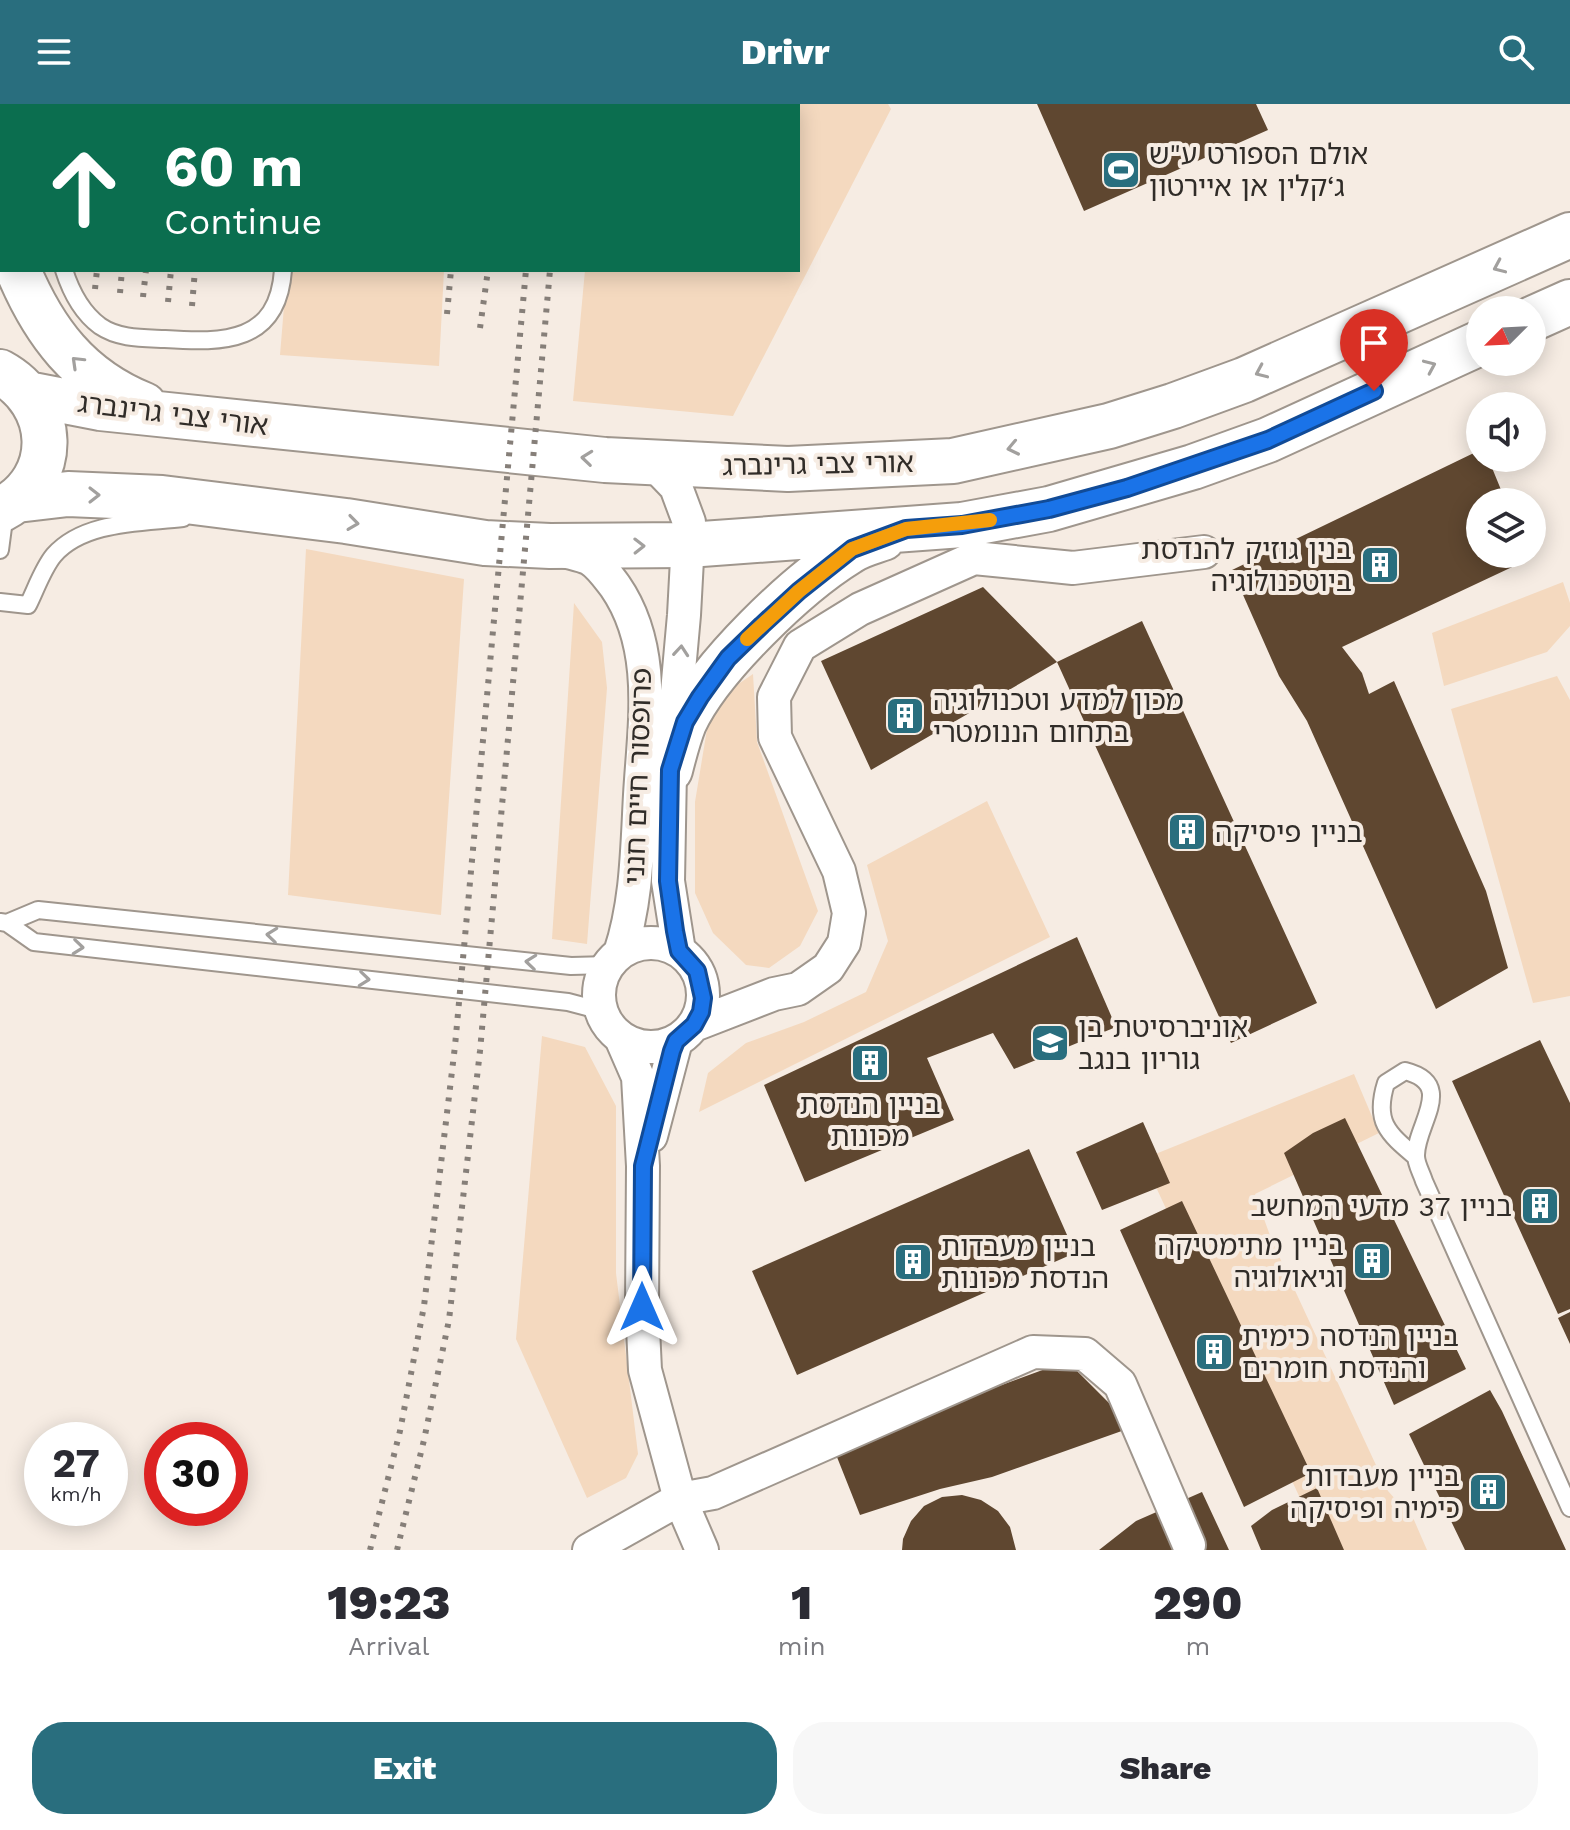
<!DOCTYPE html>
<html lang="en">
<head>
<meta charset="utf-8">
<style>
  :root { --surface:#fff; --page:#f7f7f7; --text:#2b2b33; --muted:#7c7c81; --accent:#296e7e }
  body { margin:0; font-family:"Work Sans","Noto Sans Hebrew",sans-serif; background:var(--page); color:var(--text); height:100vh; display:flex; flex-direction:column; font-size:30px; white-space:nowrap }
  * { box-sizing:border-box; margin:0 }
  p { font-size:26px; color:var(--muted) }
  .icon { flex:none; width:44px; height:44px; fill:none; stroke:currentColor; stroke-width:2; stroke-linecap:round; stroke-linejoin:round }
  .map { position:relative; height:1446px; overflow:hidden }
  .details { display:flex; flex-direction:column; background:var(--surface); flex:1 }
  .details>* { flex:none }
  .banner { position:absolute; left:0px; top:0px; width:800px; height:168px; box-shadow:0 4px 20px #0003; background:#0b6e4f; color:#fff; overflow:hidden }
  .needle { width:52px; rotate:246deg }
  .buttons { position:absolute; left:1466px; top:192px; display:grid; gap:16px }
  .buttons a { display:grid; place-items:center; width:80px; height:80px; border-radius:50%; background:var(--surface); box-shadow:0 4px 20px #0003; font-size:40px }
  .speed { position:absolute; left:24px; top:1318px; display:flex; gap:16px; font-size:40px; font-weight:700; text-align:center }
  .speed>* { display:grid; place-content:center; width:104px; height:104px; border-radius:50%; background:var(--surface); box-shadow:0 4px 20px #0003; line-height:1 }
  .speed small { font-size:20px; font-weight:400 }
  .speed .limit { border:12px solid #d22; background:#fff; color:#111 }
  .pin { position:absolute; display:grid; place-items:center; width:68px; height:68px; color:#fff; margin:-82px -34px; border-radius:50% 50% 50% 0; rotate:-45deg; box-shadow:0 0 8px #0007 }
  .pin .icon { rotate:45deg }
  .me { position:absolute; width:88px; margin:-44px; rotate:0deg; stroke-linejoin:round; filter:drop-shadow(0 0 6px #0008) }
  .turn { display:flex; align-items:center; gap:28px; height:168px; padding:0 32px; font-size:36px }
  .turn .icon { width:104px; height:104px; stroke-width:2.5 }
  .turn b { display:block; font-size:56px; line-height:68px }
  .eta { display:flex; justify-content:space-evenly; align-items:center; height:136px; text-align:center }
  .eta b { font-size:48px; font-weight:800; line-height:56px }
  .cta { display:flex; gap:16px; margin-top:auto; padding:16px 32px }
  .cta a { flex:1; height:92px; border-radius:32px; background:var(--accent); color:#fff; font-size:32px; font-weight:800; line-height:92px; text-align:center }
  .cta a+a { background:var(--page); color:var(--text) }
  header { display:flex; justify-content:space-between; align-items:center; height:104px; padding:0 32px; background:var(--accent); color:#fff; font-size:36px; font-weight:800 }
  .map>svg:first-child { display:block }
</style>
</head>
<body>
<header><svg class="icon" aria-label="menu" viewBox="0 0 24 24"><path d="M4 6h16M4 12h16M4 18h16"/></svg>Drivr<svg class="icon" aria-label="search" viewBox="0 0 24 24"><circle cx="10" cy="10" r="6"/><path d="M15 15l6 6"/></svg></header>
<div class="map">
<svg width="1570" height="1446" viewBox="0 0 1570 1446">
  <rect width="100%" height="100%" fill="#f6ece3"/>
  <path fill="#f4d9bf" d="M 599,0 L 888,0 L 891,5 L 733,312 L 573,297 L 585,166 L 798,166 L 798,2 Z
    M 287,166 L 444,166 L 439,262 L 280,251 Z
    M 306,445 L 464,475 L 441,811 L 288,791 Z
    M 1563,478 L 1570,499 L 1570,522 L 1547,548 L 1444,582 L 1432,529 Z
    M 574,499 L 602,538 L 607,584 L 587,840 L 552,835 Z
    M 753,570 L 757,638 L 818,807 L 800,842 L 769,864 L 746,861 L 713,829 L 695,789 L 695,698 L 708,619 L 731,585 Z
    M 1557,572 L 1570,596 L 1570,892 L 1533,899 L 1451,605 Z
    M 987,697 L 1050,833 L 699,1008 L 708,969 L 746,939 L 804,918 L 866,888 L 888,837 L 867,761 Z
    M 542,932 L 585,943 L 616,1002 L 616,1169 L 638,1350 L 626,1374 L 587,1394 L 516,1235 Z
    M 1354,970 L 1379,1029 L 1255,1090 L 1272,1137 L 1388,1387 L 1414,1416 L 1427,1446 L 1324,1446 L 1143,1055 Z"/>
  <path fill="#5f4730" d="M 1037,0 L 1256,0 L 1268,26 L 1084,107 Z
    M 1480,346 L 1480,354 L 1488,354 L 1506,398 L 1480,398 L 1480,450 L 1527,450 L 1529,455 L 1342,543 L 1362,569 L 1369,590 L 1394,577 L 1486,787 L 1508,864 L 1436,905 L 1307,617 L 1279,572 L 1232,466 Z
    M 983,483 L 1057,558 L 1142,517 L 1317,899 L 1231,939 L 1057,558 L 871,666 L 821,557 Z
    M 1077,833 L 1116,923 L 1014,965 L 993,929 L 927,954 L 954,1016 L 805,1078 L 764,981 Z
    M 1540,936 L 1570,999 L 1570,1205 L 1558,1210 L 1452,977 Z
    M 1345,1014 L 1466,1265 L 1394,1301 L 1284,1049 L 1313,1029 Z
    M 1143,1018 L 1170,1079 L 1102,1106 L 1076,1048 Z
    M 1029,1045 L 1075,1149 L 797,1271 L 752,1167 Z
    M 1182,1097 L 1311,1369 L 1244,1403 L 1120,1126 Z
    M 1570,1208 L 1570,1240 L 1558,1214 Z
    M 1067,1257 L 1133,1323 L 992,1373 L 940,1385 L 860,1411 L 833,1343 Z
    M 1490,1286 L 1502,1307 L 1566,1446 L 1465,1446 L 1409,1330 Z
    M 1317,1384 L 1344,1446 L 1261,1446 L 1251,1422 L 1272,1406 Z
    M 1202,1388 L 1229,1446 L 1099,1446 L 1136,1417 Z
    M 962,1391 L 981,1396 L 998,1407 L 1010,1423 L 1016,1446 L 902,1446 L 903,1435 L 911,1417 L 924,1402 L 942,1393 Z"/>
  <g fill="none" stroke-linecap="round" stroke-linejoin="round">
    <defs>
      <path id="lane" d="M 264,0 L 264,2
        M 61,2 L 61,0
        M 64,166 C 71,188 81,208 100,222 C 119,235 143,234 165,235 C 224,239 278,239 283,166
        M 0,446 L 5,408
        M 0,498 L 28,501 C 36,485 43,464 54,451 C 84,417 141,419 183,414
        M 0,818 L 7,819 L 38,806 L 571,862 L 609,861
        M 7,819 L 34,838 L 568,898 L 602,907
        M 1416,1053 C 1387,1029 1374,1017 1386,979 L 1405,967 C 1457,980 1415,1021 1416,1052 C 1416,1060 1422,1070 1424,1077 L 1570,1404"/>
      <path id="street" d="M 652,358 L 676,383 L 689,418 L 684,511 L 670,666 L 668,777 L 679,847
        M 561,446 C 570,449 582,451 590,455 C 600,461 608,473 615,482 C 658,544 644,621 640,691 C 637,745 637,798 620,849
        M599 891a52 52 0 1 1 104 0a52 52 0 1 1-104 0Z
        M 694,921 L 774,890 L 798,885 L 828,864 L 844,839 L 849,809 L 839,767 L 775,633 L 774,593 L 800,542 L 860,505 L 974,454 L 1073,464 L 1204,448
        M 621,934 L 638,973 L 643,1062 L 642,1203 L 645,1266 L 680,1395 L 702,1446
        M 651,1032 L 676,937
        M 589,1446 L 680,1395 L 713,1389 L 1033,1248 L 1085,1250 L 1120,1280 L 1189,1441"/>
      <path id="secondary" d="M 28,2 L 29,0
        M 18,166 C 44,228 79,275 144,301
        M 1532,215 L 1570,198
        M 0,268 C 57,299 61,374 2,405
        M 28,290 L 100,304 L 605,356 L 788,365 L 953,357 L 1109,322 L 1173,302 L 1244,276 L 1570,131
        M 17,396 L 68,390 L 162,394 L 346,417 L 485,439 L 550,442 L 688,441 L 962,421 L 1049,405 L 1193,363 L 1268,336 L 1480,239
        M 670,666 C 674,650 678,634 684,619 C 710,563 797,480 849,448 C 859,441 872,438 883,434"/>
    </defs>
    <use href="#lane" stroke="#9f968d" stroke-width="20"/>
    <use href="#street" stroke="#9f968d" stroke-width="36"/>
    <use href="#secondary" stroke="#9f968d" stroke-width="48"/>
    <use href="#lane" stroke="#fff" stroke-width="16"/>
    <use href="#street" stroke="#fff" stroke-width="32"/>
    <use href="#secondary" stroke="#fff" stroke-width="44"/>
    <path stroke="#867f79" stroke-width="6" stroke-dasharray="4 8" stroke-linecap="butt" d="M 91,2 L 91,0
      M 112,2 L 112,0
      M 137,2 L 138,0
      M 161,2 L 161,0
      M 186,2 L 187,0
      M 210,2 L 211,0
      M 462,2 L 462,0
      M 508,2 L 509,0
      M 540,2 L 541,0
      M 565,2 L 565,0
      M 95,185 L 97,166
      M 120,189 L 122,166
      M 143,193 L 146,166
      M 168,198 L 171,166
      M 192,202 L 195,166
      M 447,210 L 451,166
      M 480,224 L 488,166
      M 370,1446 L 400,1327 L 424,1202 L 455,942 L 526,166
      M 397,1446 L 424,1336 L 449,1216 L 480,947 L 550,166"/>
  </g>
  <defs><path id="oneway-chevron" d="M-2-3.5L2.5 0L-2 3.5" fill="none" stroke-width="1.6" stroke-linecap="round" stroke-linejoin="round" transform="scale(2)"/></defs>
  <g stroke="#a2a09e">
    <use href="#oneway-chevron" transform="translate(1499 163) rotate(156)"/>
    <use href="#oneway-chevron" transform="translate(77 258) rotate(-136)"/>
    <use href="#oneway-chevron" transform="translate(1430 262) rotate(-24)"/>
    <use href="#oneway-chevron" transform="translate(1261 268) rotate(156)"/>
    <use href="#oneway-chevron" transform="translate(1013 344) rotate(168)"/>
    <use href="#oneway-chevron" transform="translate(587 354) rotate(-174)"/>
    <use href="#oneway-chevron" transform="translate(94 391)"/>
    <use href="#oneway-chevron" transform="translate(353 419) rotate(8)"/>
    <use href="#oneway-chevron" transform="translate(639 442) rotate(-1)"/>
    <use href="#oneway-chevron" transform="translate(681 547) rotate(-85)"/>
    <use href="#oneway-chevron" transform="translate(272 831) rotate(-174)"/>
    <use href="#oneway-chevron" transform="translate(78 843) rotate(6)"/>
    <use href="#oneway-chevron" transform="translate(531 858) rotate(-174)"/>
    <use href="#oneway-chevron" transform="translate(364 875) rotate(6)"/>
  </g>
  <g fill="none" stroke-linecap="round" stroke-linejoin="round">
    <defs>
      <path id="route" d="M 642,1203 L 643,1062 L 672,947 L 676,937 L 694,921 L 701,908 L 703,894 L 697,867 L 679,847 L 675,827 L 668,777 L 670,666 L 685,618 L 700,593 L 728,554 L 762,521 L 799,487 L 852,445 L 906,425 L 962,421 L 1049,405 L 1127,384 L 1268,336 L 1374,287"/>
    </defs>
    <use href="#route" stroke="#114b97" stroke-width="20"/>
    <use href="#route" stroke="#1a73e8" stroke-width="14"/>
    <path stroke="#f59e0b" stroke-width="14" d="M 747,535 L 799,487 L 852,445 L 906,425 L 990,416"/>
  </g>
  <defs>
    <symbol id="stadium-square" viewBox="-11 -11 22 22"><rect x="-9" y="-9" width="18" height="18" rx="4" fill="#296e7e" stroke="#f6ece3"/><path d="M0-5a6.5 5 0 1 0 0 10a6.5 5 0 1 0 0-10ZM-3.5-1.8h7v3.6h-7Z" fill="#fff"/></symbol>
    <symbol id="building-square" viewBox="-11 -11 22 22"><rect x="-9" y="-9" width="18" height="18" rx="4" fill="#296e7e" stroke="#f6ece3"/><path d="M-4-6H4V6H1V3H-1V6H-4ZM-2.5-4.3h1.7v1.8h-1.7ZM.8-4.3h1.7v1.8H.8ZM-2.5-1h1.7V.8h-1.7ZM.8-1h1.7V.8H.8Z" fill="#fff"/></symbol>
    <symbol id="university-square" viewBox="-11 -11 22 22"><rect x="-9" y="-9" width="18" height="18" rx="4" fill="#296e7e" stroke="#f6ece3"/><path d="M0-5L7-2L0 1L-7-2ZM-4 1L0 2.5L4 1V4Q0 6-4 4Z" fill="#fff"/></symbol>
  </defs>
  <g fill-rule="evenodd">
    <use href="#stadium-square" x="1099" y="44" width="44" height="44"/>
    <use href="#building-square" x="1358" y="439" width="44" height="44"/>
    <use href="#building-square" x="883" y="590" width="44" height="44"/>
    <use href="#building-square" x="1165" y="706" width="44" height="44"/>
    <use href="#university-square" x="1028" y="917" width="44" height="44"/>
    <use href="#building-square" x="848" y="937" width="44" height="44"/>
    <use href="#building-square" x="1518" y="1080" width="44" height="44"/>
    <use href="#building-square" x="1350" y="1135" width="44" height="44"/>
    <use href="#building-square" x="891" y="1136" width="44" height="44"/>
    <use href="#building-square" x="1192" y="1226" width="44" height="44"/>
    <use href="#building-square" x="1466" y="1366" width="44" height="44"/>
  </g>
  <g text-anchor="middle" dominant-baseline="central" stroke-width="8" stroke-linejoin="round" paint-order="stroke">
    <g font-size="28" fill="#302c28" stroke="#f6ece3" text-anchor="start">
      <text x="1149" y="50">אולם הספורט ע"ש<tspan x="1149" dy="32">ג‘קלין אן איירטון</tspan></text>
      <text x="1352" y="445" text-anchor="end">בנין גוזיק להנדסת<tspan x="1352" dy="32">ביוטכנולוגיה</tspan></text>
      <text x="933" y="596">מכון למדע וטכנולוגיה<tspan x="933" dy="32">בתחום הננומטרי</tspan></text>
      <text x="1215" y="728">בניין פיסיקה</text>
      <text x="1078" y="923">אוניברסיטת בן<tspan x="1078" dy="32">גוריון בנגב</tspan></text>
      <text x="870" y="1000" text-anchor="middle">בניין הנדסת<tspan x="870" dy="32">מכונות</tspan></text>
      <text x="1512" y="1102" text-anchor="end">בניין 37 מדעי המחשב</text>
      <text x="1344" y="1141" text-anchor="end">בניין מתימטיקה<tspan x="1344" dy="32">וגיאולוגיה</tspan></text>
      <text x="941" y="1142">בניין מעבדות<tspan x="941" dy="32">הנדסת מכונות</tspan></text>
      <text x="1242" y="1232">בניין הנדסה כימית<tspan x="1242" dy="32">והנדסת חומרים</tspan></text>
      <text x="1460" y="1372" text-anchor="end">בניין מעבדות<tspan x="1460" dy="32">כימיה ופיסיקה</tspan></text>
    </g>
    <g font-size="28" fill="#302c28" stroke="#f6ece3">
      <text transform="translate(173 310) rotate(7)">אורי צבי גרינברג</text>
      <text transform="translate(818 360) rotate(-1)">אורי צבי גרינברג</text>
      <text transform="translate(638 672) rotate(-88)">פרופסור חיים חנני</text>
    </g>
  </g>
</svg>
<div class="buttons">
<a><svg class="needle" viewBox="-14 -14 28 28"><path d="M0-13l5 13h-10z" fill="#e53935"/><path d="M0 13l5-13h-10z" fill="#7c7c81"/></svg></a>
<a><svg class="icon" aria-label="sound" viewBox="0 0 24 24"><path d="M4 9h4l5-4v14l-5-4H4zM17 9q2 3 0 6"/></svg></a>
<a><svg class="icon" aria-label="layers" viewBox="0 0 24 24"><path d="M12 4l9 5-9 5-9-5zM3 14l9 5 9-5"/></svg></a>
</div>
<div class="speed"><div>27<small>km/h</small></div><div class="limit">30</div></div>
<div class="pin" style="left:1374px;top:287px;background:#d93025"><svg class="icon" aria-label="arrive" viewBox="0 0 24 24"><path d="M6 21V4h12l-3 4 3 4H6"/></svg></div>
<svg class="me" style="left:642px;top:1203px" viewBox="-20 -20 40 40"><path d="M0-17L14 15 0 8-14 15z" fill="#1a73e8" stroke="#fff" stroke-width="4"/></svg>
<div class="banner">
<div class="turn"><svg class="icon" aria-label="ahead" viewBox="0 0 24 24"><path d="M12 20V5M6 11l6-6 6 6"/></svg><div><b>60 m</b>Continue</div></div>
</div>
</div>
<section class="details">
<div class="eta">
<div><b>19:23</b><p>Arrival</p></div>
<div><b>1</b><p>min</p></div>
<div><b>290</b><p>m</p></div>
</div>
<div class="cta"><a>Exit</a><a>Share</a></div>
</section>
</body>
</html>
